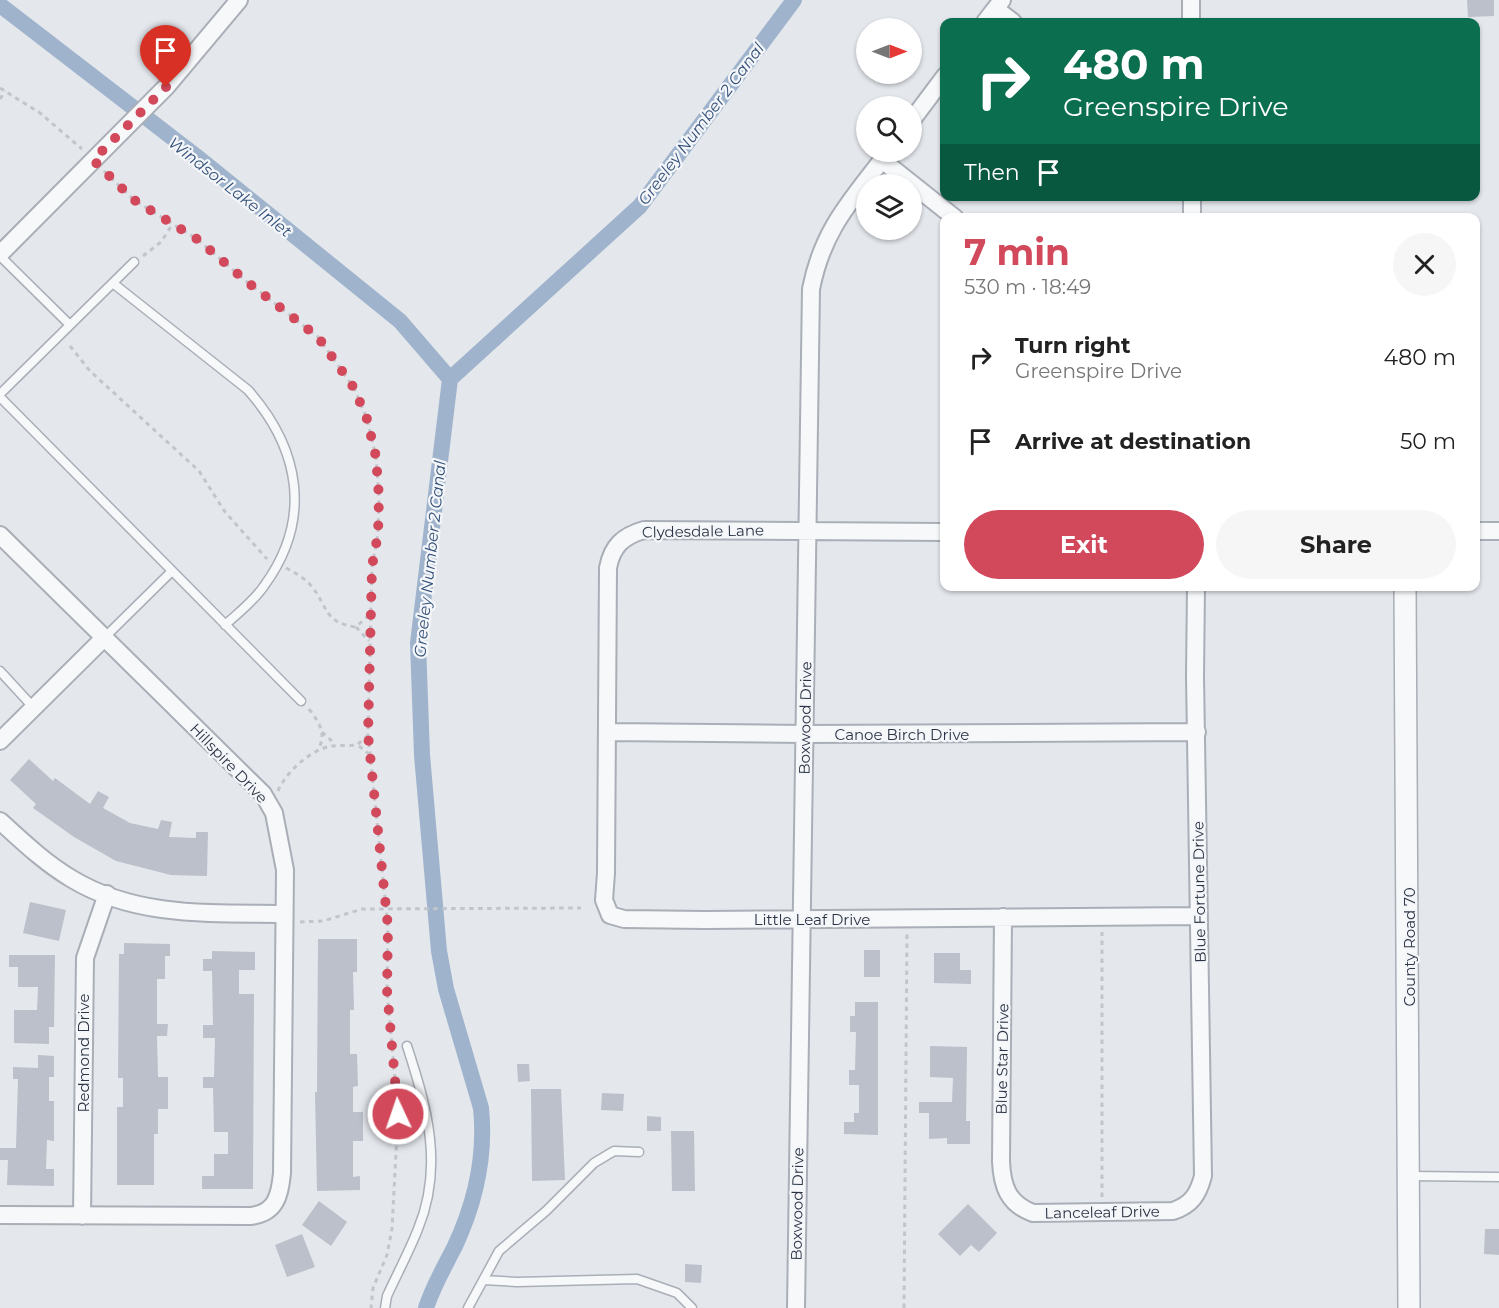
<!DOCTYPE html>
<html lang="en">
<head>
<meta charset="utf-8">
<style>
  :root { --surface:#fff; --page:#f6f6f6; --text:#222; --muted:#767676; --accent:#d1495b }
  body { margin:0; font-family:Montserrat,sans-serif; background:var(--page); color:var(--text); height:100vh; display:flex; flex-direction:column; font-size:22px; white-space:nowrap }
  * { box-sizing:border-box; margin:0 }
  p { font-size:20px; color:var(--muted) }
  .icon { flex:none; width:33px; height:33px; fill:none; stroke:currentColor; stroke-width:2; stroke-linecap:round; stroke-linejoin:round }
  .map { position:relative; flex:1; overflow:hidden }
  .details { position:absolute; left:940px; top:213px; width:540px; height:378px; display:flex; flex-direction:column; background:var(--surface); border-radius:12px; box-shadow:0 2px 4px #0004 }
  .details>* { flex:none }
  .guide { position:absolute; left:940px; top:18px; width:540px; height:183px; border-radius:12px; box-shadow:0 2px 4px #0004; background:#0b6e4f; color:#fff; overflow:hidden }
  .needle { width:39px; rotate:90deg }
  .tools { position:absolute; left:856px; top:18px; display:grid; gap:12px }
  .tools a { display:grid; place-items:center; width:66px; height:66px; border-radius:50%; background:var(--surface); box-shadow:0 2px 4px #0004; font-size:30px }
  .pin { position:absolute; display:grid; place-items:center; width:51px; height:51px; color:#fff; margin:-62px -26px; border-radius:50% 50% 50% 0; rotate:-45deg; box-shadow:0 0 6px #0007 }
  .pin .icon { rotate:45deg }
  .me { position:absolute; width:66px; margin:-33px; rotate:357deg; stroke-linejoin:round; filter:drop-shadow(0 0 4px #0008) }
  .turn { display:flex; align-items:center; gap:21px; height:126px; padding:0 24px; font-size:27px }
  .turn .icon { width:78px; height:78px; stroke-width:2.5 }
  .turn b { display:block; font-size:42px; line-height:51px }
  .then { display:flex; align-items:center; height:57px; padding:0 24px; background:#0003; gap:12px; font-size:22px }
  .round { display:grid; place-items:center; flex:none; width:63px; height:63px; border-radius:32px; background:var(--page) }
  .overview { display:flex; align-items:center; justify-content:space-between; height:102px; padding:0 24px }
  h1 { font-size:36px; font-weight:700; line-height:45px; color:var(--accent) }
  .primary-button { display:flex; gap:12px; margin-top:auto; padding:12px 24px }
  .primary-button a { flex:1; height:69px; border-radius:36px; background:var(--accent); color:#fff; font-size:24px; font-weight:700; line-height:69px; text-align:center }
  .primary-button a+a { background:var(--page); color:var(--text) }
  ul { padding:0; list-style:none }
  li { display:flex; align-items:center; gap:18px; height:84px; padding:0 24px }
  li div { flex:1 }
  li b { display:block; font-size:22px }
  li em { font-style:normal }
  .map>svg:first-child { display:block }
</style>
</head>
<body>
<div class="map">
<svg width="1499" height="1308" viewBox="0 0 1499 1308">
  <rect width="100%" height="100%" fill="#e4e7ec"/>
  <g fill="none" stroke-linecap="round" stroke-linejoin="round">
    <path stroke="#9fb4cc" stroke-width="16" d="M 0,5 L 196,156 L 400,321 L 450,379
      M 426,1308 C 433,1286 445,1266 455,1246 C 476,1201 486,1157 481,1108 L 446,989 L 439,951 L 422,755 L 418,643 L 450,379 L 640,206 L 794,0"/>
  </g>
  <path fill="#bbc0ca" d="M 1467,0 L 1494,0 L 1494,16 L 1468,17 Z
    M 29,759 L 53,781 L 55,778 L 90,804 L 98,791 L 109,797 L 103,808 L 130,823 L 158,829 L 161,820 L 172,822 L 169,837 L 196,838 L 196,832 L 208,832 L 207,876 L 171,875 L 116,861 L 74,837 L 33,808 L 36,804 L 10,780 Z
    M 30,902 L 66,910 L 59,941 L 23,933 Z
    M 318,939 L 357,939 L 357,972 L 353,972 L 354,1010 L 350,1010 L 350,1054 L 357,1054 L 358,1086 L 353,1087 L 353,1112 L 363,1112 L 363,1141 L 353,1141 L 353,1177 L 360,1176 L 360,1190 L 317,1191 L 315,1092 L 317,1092 Z
    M 124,943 L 170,944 L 170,956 L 165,956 L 165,979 L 157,979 L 157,1024 L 168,1024 L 167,1036 L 157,1036 L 158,1077 L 168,1077 L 168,1109 L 158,1109 L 158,1134 L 154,1134 L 154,1185 L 117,1185 L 117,1107 L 123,1107 L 123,1078 L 118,1078 L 119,954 L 124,954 Z
    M 864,950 L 880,950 L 880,977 L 864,977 Z
    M 212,951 L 255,952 L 255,970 L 239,970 L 239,994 L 254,994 L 253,1189 L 202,1189 L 202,1176 L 214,1176 L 214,1154 L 228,1154 L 228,1132 L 214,1132 L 213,1088 L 203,1088 L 203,1077 L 214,1077 L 215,1038 L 203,1038 L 203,1025 L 213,1025 L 212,971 L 203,971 L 203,959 L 212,959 Z
    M 934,953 L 960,953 L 960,970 L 971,970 L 971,984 L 934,983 Z
    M 9,955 L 55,955 L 54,1027 L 49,1027 L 49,1044 L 14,1043 L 14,1010 L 37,1010 L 38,987 L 18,987 L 18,967 L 9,967 Z
    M 855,1002 L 878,1002 L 878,1135 L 844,1134 L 844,1122 L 854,1122 L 854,1113 L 859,1113 L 859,1085 L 849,1085 L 849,1070 L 855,1070 L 856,1032 L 850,1032 L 850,1016 L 855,1016 Z
    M 930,1046 L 967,1047 L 966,1121 L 970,1121 L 970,1144 L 947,1144 L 947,1138 L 929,1139 L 929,1113 L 919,1113 L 919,1102 L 952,1102 L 953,1078 L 930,1077 Z
    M 38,1055 L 54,1056 L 54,1077 L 49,1077 L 49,1101 L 54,1101 L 54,1141 L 47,1140 L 46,1169 L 54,1169 L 54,1186 L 7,1185 L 8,1160 L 0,1160 L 0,1148 L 16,1148 L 18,1079 L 13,1079 L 13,1067 L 38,1068 Z
    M 517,1064 L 529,1064 L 530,1081 L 518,1082 Z
    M 531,1089 L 561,1089 L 565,1180 L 532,1181 Z
    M 602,1093 L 624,1094 L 623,1111 L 601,1110 Z
    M 647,1116 L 661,1117 L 661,1131 L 647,1131 Z
    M 671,1131 L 694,1131 L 695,1191 L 672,1191 Z
    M 319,1201 L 347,1222 L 331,1246 L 302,1225 Z
    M 968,1204 L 997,1233 L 979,1252 L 971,1245 L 960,1256 L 938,1234 Z
    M 1485,1229 L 1499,1229 L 1499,1255 L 1484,1254 Z
    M 302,1234 L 315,1267 L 287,1277 L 275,1245 Z
    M 685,1264 L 702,1265 L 701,1283 L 685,1282 Z"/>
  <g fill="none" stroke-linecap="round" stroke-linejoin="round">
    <defs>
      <path id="service" d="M 0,256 L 70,325
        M 114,284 L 248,390 C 300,449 313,519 264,586 C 254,601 238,613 225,625
        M 0,394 L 134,262
        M 0,397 L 301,701
        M 104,638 L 172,571
        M 0,671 L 34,708
        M 1410,1176 L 1499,1177
        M 484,1280 L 517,1282 L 637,1279 L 677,1293 L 692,1308
        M 385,1308 L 387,1296 C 397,1274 409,1252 418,1229 C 444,1166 427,1107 407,1046
        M 468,1308 L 499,1251 L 546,1211 L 594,1163 L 614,1151 L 639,1152"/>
      <path id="minor" d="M 1191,0 L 1191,22
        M 996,9 L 1013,22
        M 985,22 L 1002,0
        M 912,120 L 945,76
        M 882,160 L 955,218
        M 1192,196 L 1192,218
        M 0,254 L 166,87 L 239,0
        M 1476,531 L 1499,531
        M 945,532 L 644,530 C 623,536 612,546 608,568 L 606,873 L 604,900 L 610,915 L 624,919 L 705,920 L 1199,916
        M 0,535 L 263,794 L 274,813 L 285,870 L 282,1173 C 280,1195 276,1213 251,1216 L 0,1215
        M 608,732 L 804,734 L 1197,732
        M 0,741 L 104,638
        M 0,821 C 23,842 45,863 72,879 C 137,918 211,913 284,914
        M 1003,917 L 1001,1161 C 1002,1186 1008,1204 1033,1213 L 1173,1211 C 1191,1205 1198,1195 1203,1176 L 1195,676 L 1196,586
        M 82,1216 L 85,958 L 107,894
        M 796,1308 L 811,289 C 823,228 852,200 888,152"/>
      <path id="tertiary" d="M 1405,586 L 1409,1308"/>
    </defs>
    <use href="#service" stroke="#a9aeb7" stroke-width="11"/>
    <use href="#minor" stroke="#a9aeb7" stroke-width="20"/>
    <use href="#tertiary" stroke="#a9aeb7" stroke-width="24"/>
    <path stroke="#c2c5cb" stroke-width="3" stroke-dasharray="4.5 4.5" stroke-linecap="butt" d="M 0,88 L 40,113 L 82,149
      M 0,99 L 5,91
      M 104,171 L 134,200 L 197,239 L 246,281 L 318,337 L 354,388 L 367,419 L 376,457 L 379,497 L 378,534 L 372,566 L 368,735 L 388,927 L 387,990 L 398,1114 L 392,1229 L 387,1255 L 373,1288 L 371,1308
      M 143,256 L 161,242 L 172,225
      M 70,346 L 90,371 L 199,471 L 225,512 L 267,559
      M 286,568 C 296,573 306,579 313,588 C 328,608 325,623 356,627 L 369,615
      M 356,627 L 369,641
      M 309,709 C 319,722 328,735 317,751
      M 322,732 L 335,744
      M 359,746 L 370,755
      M 278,791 C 286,772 311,749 332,746 C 340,745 349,746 357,745 L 368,735
      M 300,922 L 323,921 L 362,909 L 581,908
      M 1102,1197 L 1102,932
      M 904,1308 L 907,932"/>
    <use href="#service" stroke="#f7f8fa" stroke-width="8"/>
    <use href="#minor" stroke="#f7f8fa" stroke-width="16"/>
    <use href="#tertiary" stroke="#f7f8fa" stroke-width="21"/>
  </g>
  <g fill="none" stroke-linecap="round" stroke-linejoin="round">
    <path stroke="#d1495b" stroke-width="10" stroke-dasharray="0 18" d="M 166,87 L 93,160 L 134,200 L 197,239 L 246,281 L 318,337 L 354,388 L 367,419 L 376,457 L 379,497 L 378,534 L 372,566 L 368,735 L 388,927 L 387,990 L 398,1114"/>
  </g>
  <g text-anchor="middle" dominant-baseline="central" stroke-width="4.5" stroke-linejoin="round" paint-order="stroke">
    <g font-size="15" fill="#2b3445" stroke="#f4f6f9">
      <text transform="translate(703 531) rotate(-1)">Clydesdale Lane</text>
      <text transform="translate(805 718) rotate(-89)">Boxwood Drive</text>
      <text x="902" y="734">Canoe Birch Drive</text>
      <text transform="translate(229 763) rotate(46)">Hillspire Drive</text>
      <text transform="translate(1199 892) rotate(-91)">Blue Fortune Drive</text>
      <text x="812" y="919">Little Leaf Drive</text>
      <text transform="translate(1409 947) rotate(-90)">County Road 70</text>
      <text transform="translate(83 1053) rotate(-90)">Redmond Drive</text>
      <text transform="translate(1002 1059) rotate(-89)">Blue Star Drive</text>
      <text transform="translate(797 1204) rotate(-89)">Boxwood Drive</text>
      <text transform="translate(1102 1212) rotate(-1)">Lanceleaf Drive</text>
    </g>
    <g font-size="16" font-style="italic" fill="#34527a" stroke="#f4f6f9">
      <text transform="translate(701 124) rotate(-53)">Greeley Number 2 Canal</text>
      <text transform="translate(230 187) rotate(38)">Windsor Lake Inlet</text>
      <text transform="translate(430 559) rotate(-84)">Greeley Number 2 Canal</text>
    </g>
  </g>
</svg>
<div class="tools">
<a><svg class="needle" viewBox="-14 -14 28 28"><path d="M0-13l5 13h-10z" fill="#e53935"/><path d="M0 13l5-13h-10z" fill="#767676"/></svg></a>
<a><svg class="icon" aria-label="search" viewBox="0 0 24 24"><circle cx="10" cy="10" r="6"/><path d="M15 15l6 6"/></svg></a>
<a><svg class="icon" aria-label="layers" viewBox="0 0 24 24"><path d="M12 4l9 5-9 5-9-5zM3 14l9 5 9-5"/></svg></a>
</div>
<div class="pin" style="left:166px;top:87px;background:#d93025"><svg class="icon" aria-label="arrive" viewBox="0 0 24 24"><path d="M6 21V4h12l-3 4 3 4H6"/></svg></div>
<svg class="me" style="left:398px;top:1114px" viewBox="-20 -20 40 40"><circle r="17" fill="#d1495b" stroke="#fff" stroke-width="3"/><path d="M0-11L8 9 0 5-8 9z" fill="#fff"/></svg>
<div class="guide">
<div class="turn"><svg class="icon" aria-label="right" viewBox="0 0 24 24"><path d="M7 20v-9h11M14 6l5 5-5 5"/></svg><div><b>480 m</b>Greenspire Drive</div></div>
<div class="then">Then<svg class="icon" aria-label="arrive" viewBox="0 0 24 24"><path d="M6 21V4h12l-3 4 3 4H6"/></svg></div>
</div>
<section class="details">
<div class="overview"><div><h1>7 min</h1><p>530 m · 18:49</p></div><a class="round"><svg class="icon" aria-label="close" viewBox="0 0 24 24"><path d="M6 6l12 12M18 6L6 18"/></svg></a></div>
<ul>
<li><svg class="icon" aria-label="right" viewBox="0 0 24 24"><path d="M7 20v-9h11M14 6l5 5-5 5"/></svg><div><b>Turn right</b><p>Greenspire Drive</p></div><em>480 m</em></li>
<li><svg class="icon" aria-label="arrive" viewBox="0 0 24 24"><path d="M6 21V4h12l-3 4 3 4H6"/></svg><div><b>Arrive at destination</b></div><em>50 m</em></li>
</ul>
<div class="primary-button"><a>Exit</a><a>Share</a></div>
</section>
</div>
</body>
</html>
